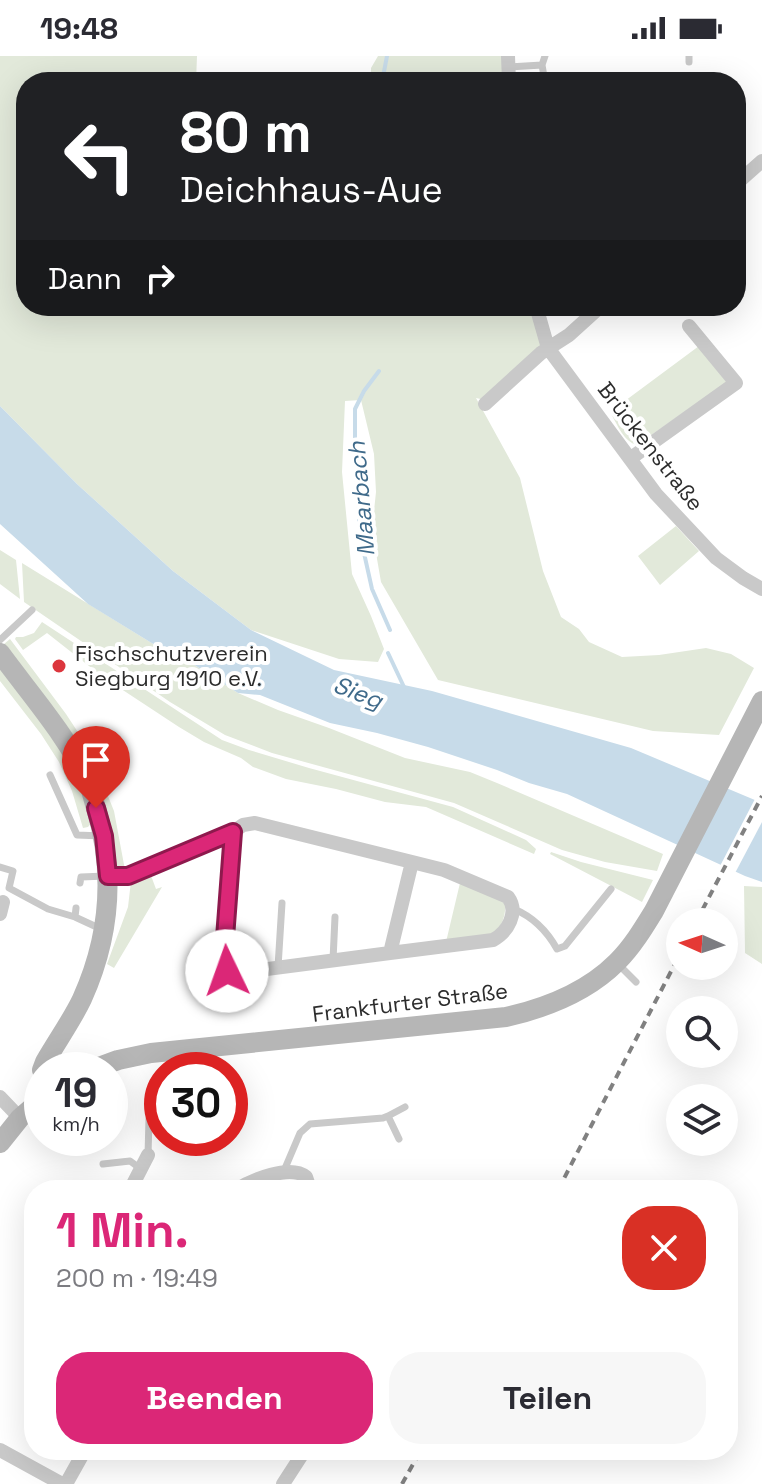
<!DOCTYPE html>
<html lang="de">
<head>
<meta charset="utf-8">
<style>
  :root { --surface:#fff; --page:#f7f7f7; --text:#2b2b33; --muted:#7c7c81; --accent:#db2777 }
  body { margin:0; font-family:"Space Grotesk",sans-serif; background:var(--page); color:var(--text); height:100vh; display:flex; flex-direction:column; font-size:30px; white-space:nowrap }
  * { box-sizing:border-box; margin:0 }
  p { font-size:26px; color:var(--muted) }
  .icon { flex:none; width:44px; height:44px; fill:none; stroke:currentColor; stroke-width:2; stroke-linecap:round; stroke-linejoin:round }
  .map { position:relative; flex:1; overflow:hidden }
  .side { position:absolute; left:24px; top:1124px; width:714px; height:280px; display:flex; flex-direction:column; background:var(--surface); border-radius:32px; box-shadow:0 8px 32px #0002 }
  .side>* { flex:none }
  .guide { position:absolute; left:16px; top:16px; width:730px; height:244px; border-radius:32px; box-shadow:0 8px 32px #0002; background:#202124; color:#fff; overflow:hidden }
  .needle { width:52px; rotate:273deg }
  .tools { position:absolute; left:666px; top:852px; display:grid; gap:16px }
  .tools a { display:grid; place-items:center; width:72px; height:72px; border-radius:50%; background:var(--surface); box-shadow:0 8px 32px #0002; font-size:40px }
  .speed { position:absolute; left:24px; top:996px; display:flex; gap:16px; font-size:40px; font-weight:700; text-align:center }
  .speed>* { display:grid; place-content:center; width:104px; height:104px; border-radius:50%; background:var(--surface); box-shadow:0 8px 32px #0002; line-height:1 }
  .speed small { font-size:20px; font-weight:400 }
  .speed .limit { border:12px solid #d22; background:#fff; color:#111 }
  .pin { position:absolute; display:grid; place-items:center; width:68px; height:68px; color:#fff; margin:-82px -34px; border-radius:50% 50% 50% 0; rotate:-45deg; box-shadow:0 0 8px #0007 }
  .pin .icon { rotate:45deg }
  .me { position:absolute; width:88px; margin:-44px; rotate:357deg; stroke-linejoin:round; filter:drop-shadow(0 0 6px #0008) }
  .turn { display:flex; align-items:center; gap:28px; height:168px; padding:0 32px; font-size:36px }
  .turn .icon { width:104px; height:104px; stroke-width:2.5 }
  .turn b { display:block; font-size:56px; line-height:68px }
  .then { display:flex; align-items:center; height:76px; padding:0 32px; background:#0003; gap:16px; font-size:30px }
  .round { display:grid; place-items:center; flex:none; width:84px; height:84px; border-radius:32px; background:var(--page) }
  .summary { display:flex; align-items:center; justify-content:space-between; height:136px; padding:0 32px }
  h1 { font-size:48px; font-weight:700; line-height:60px; color:var(--accent) }
  .button { display:flex; gap:16px; margin-top:auto; padding:16px 32px }
  .button a { flex:1; height:92px; border-radius:32px; background:var(--accent); color:#fff; font-size:32px; font-weight:700; line-height:92px; text-align:center }
  .button a+a { background:var(--page); color:var(--text) }
  .status { display:flex; justify-content:space-between; align-items:center; height:56px; padding:0 40px; background:var(--surface); direction:ltr }
  .status svg { height:22px; fill:currentColor }
  .map>svg:first-child { display:block }
</style>
</head>
<body>
<div class="status"><b>19:48</b><svg viewBox="0 0 49 12"><path d="M0 12V9h3v3zM5 12V6h3v6zM10 12V3h3v9zM15 12V0h3v12zM26 1h20v11H26zM47 4h2v5h-2z"/></svg></div>
<div class="map">
<svg width="762" height="1428" viewBox="0 0 762 1428">
  <rect width="100%" height="100%" fill="#fff"/>
  <path fill="#e2e9da" d="M 0,0 L 197,0 L 196,26 L 26,26 L 26,250 L 532,250 L 543,292 L 485,344 L 476,342 L 520,422 L 543,515 L 561,561 L 579,573 L 589,586 L 622,601 L 659,599 L 706,592 L 731,598 L 754,612 L 719,679 L 653,675 L 438,624 L 381,526 L 372,474 L 376,436 L 374,398 L 361,344 L 345,345 L 342,416 L 352,518 L 371,560 L 384,593 L 378,606 L 339,603 L 251,574 L 173,515 L 77,428 L 0,350 Z
    M 378,0 L 503,0 L 503,26 L 371,26 L 371,12 Z
    M 699,290 L 727,326 L 637,389 C 624,386 617,368 610,356 Z
    M 676,470 L 699,495 L 660,529 L 638,500 Z
    M 0,494 L 16,504 L 20,543 L 0,528 Z
    M 22,507 L 163,594 L 182,601 L 238,637 L 278,654 L 329,672 L 405,702 L 470,716 L 497,727 L 663,798 L 657,815 L 605,806 L 562,794 L 454,747 L 272,697 L 225,679 L 170,646 L 24,546 Z
    M 42,566 L 222,684 L 249,694 L 309,712 L 453,751 L 526,784 L 536,793 L 534,798 L 426,751 L 385,746 L 336,733 L 286,723 L 253,711 L 241,702 L 204,686 L 179,671 L 103,621 L 47,577 L 23,594 L 15,583 L 16,581 L 23,581 L 34,577 Z
    M 10,583 L 66,658 L 89,693 L 114,755 L 125,814 L 116,811 L 109,775 L 4,588 Z
    M 0,606 L 50,672 L 82,729 L 92,766 L 88,771 L 83,772 L 72,735 L 59,706 L 41,678 L 0,625 Z
    M 551,796 L 581,806 L 653,824 L 642,846 L 550,798 Z
    M 150,817 L 156,833 L 162,831 L 114,912 L 107,908 L 128,851 L 131,825 Z
    M 460,827 L 501,844 L 505,848 C 506,860 502,870 493,878 L 446,886 Z
    M 744,830 L 762,831 L 762,908 L 745,897 Z"/>
  <path fill="#c7dbe9" d="M 0,350 L 77,428 L 173,515 L 251,574 L 334,614 L 432,635 L 631,692 L 762,747 L 762,826 L 745,820 L 567,738 L 529,727 L 497,714 L 428,691 L 377,677 L 330,667 L 260,639 L 238,637 L 182,601 L 163,594 L 88,548 L 0,468 Z"/>
  <path fill="#fff" d="M 756,741 L 762,743 L 762,766 L 734,819 L 719,812 Z"/>
  <g fill="none" stroke-linecap="round" stroke-linejoin="round">
    <path stroke="#c7dbe9" stroke-width="4" d="M 382,26 L 387,0
      M 390,250 L 390,258
      M 379,315 L 364,335 L 355,353 L 355,393 L 360,479 L 372,533 L 390,574
      M 388,597 L 404,631"/>
    <path stroke="#c9c9c9" stroke-width="7" d="M 689,6 L 689,0
      M 542,9 L 545,26
      M 509,11 L 542,9 L 545,0
      M 0,584 L 32,554
      M 50,719 L 77,779 L 102,780
      M 0,811 L 13,815 L 9,832 L 48,853 L 75,861
      M 80,827 L 81,821 L 106,820
      M 76,852 L 75,861 L 101,873
      M 514,853 C 533,861 547,875 557,893 L 565,890 L 611,833
      M 333,904 L 335,861
      M 618,908 L 636,926
      M 278,911 L 282,847
      M 388,1060 L 405,1051
      M 148,1099 L 149,1063
      M 103,1108 L 130,1105 L 141,1113
      M 283,1117 L 300,1077 L 310,1068 L 383,1062 L 388,1060 L 399,1083"/>
    <path stroke="#c9c9c9" stroke-width="14" d="M 508,0 L 509,26
      M 736,128 L 762,105
      M 536,250 L 548,292 L 656,438 L 716,502 L 743,522 L 762,533
      M 485,348 L 541,297 L 569,279 L 601,250
      M 631,402 L 736,327 L 689,270
      M 108,820 L 128,820 L 233,776 L 243,769 L 255,767 L 412,806 L 390,897 L 237,917 L 227,915 L 223,908 L 233,776
      M 0,858 L 3,846
      M 390,897 L 493,884 C 508,876 519,856 508,841 L 444,814 L 412,806
      M 0,1041 L 20,1062
      M 257,1125 L 276,1129 L 287,1134
      M 130,1134 L 148,1099
      M 236,1134 C 252,1124 290,1108 306,1121 L 308,1127 L 306,1134
      M 0,1394 L 62,1428
      M 66,1428 L 85,1394
      M 283,1428 L 305,1394"/>
    <path stroke="#b6b6b6" stroke-width="20" d="M 0,597 C 30,638 65,677 87,723 C 91,732 93,742 96,752 C 115,816 110,881 82,943 C 72,964 57,985 45,1006 L 42,1014
      M 91,1014 L 118,1004 L 151,997 L 506,961 C 546,952 587,936 617,906 C 632,891 643,873 654,855 L 762,645
      M 0,1087 L 20,1062 L 42,1043"/>
    <path stroke="#818181" stroke-width="4" stroke-dasharray="8 6" stroke-linecap="butt" d="M 696,866 L 762,740
      M 558,1134 L 680,898
      M 402,1428 L 421,1394"/>
  </g>
  <g fill="none" stroke-linecap="round" stroke-linejoin="round">
    <defs>
      <path id="route" d="M 96,752 L 104,780 L 108,820 L 128,820 L 233,776 L 223,908 L 227,915"/>
    </defs>
    <use href="#route" stroke="#8e194d" stroke-width="20"/>
    <use href="#route" stroke="#db2777" stroke-width="14"/>
  </g>
  <circle fill="#dc363d" stroke="#fff" stroke-width="3" cx="59" cy="610" r="8"/>
  <g text-anchor="middle" dominant-baseline="central" stroke-width="8" stroke-linejoin="round" paint-order="stroke">
    <g font-size="22" fill="#2c2c2c" stroke="#fff">
      <text transform="translate(651 390) rotate(52)">Brückenstraße</text>
      <text transform="translate(410 946) rotate(-7)">Frankfurter Straße</text>
    </g>
    <g font-size="22" fill="#2c2c2c" stroke="#fff" text-anchor="start">
      <text x="75" y="597">Fischschutzverein<tspan x="75" dy="25">Siegburg 1910 e.V.</tspan></text>
    </g>
    <g font-size="24" font-style="italic" fill="#3f6a8a" stroke="#fff">
      <text transform="translate(361 443) rotate(-95)">Maarbach</text>
      <text transform="translate(358 636) rotate(21)">Sieg</text>
    </g>
  </g>
</svg>
<div class="tools">
<a><svg class="needle" viewBox="-14 -14 28 28"><path d="M0-13l5 13h-10z" fill="#e53935"/><path d="M0 13l5-13h-10z" fill="#7c7c81"/></svg></a>
<a><svg class="icon" aria-label="search" viewBox="0 0 24 24"><circle cx="10" cy="10" r="6"/><path d="M15 15l6 6"/></svg></a>
<a><svg class="icon" aria-label="layers" viewBox="0 0 24 24"><path d="M12 4l9 5-9 5-9-5zM3 14l9 5 9-5"/></svg></a>
</div>
<div class="speed"><div>19<small>km/h</small></div><div class="limit">30</div></div>
<div class="pin" style="left:96px;top:752px;background:#d93025"><svg class="icon" aria-label="arrive" viewBox="0 0 24 24"><path d="M6 21V4h12l-3 4 3 4H6"/></svg></div>
<svg class="me" style="left:227px;top:915px" viewBox="-20 -20 40 40"><circle r="19" fill="#fff"/><path d="M0-13L10 11 0 6-10 11z" fill="#db2777"/></svg>
<div class="guide">
<div class="turn"><svg class="icon" aria-label="left" viewBox="0 0 24 24"><path d="M17 20v-9H6M10 6l-5 5 5 5"/></svg><div><b>80 m</b>Deichhaus-Aue</div></div>
<div class="then">Dann<svg class="icon" aria-label="right" viewBox="0 0 24 24"><path d="M7 20v-9h11M14 6l5 5-5 5"/></svg></div>
</div>
<section class="side">
<div class="summary"><div><h1>1 Min.</h1><p>200 m · 19:49</p></div><a class="round" style="background:#d93025;color:#fff"><svg class="icon" aria-label="close" viewBox="0 0 24 24"><path d="M6 6l12 12M18 6L6 18"/></svg></a></div>
<div class="button"><a>Beenden</a><a>Teilen</a></div>
</section>
</div>
</body>
</html>
